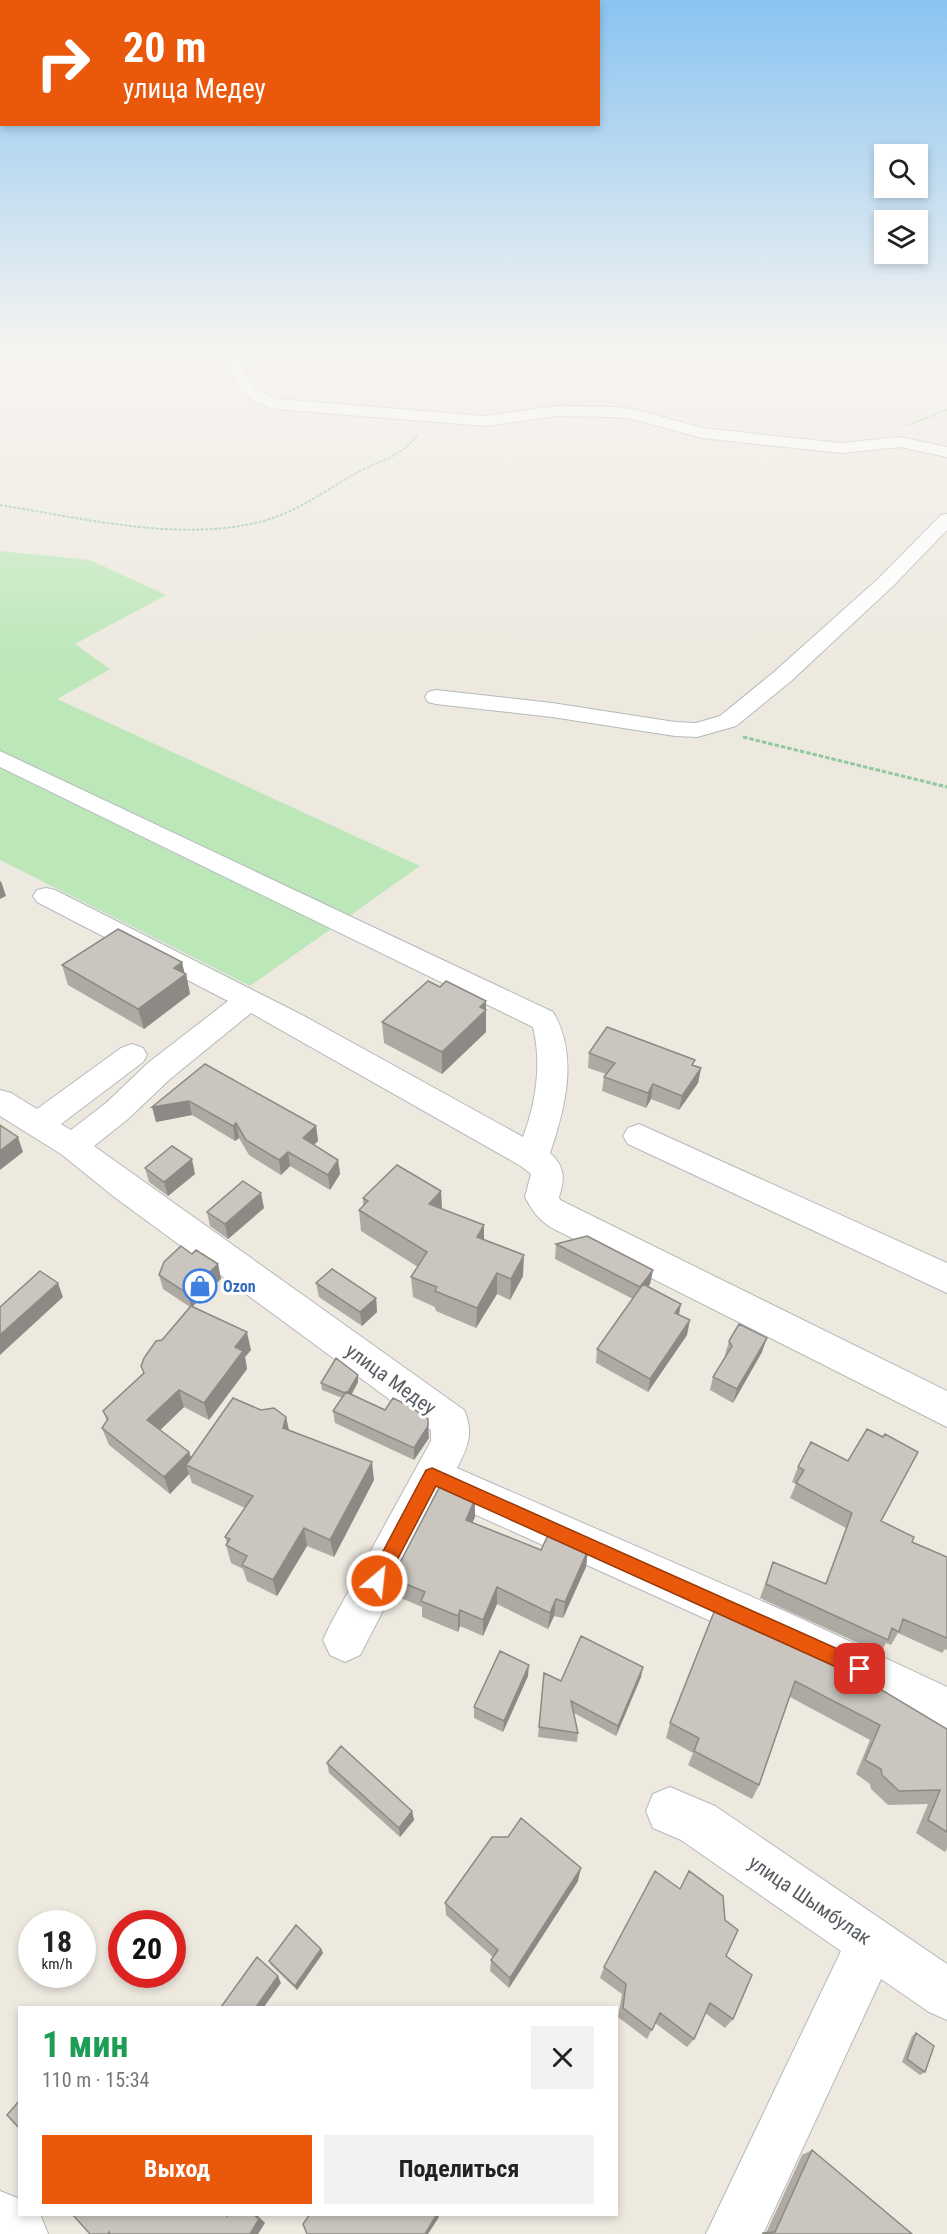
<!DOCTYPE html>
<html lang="ru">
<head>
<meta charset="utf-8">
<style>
  :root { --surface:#fff; --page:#f2f2f2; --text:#222; --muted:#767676; --accent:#ea580c }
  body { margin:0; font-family:"Roboto Condensed",sans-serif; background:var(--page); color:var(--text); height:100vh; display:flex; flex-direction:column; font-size:22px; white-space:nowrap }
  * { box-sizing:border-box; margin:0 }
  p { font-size:20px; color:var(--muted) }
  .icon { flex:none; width:33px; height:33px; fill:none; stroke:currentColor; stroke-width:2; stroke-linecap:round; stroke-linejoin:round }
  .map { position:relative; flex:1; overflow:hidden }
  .sheet { position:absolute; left:18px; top:2006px; width:600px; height:210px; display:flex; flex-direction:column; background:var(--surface); border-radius:0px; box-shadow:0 3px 9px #0003 }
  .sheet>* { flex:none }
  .guide { position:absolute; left:0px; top:0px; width:600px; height:126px; box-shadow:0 3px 9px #0003; background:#ea580c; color:#fff; overflow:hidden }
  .buttons { position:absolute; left:874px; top:144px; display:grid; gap:12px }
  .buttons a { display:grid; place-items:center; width:54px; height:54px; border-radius:0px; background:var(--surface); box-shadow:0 3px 9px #0003; font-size:30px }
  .speed { position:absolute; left:18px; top:1910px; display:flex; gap:12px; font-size:30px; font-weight:700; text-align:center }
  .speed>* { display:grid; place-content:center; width:78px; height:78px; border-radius:50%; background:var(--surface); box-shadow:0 3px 9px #0003; line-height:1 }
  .speed small { font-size:15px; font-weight:400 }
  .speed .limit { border:9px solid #d22; background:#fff; color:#111 }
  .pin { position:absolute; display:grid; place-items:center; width:51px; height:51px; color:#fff; margin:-26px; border-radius:12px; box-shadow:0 3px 9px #0006 }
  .me { position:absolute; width:66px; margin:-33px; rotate:28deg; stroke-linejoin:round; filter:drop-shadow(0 0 4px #0008) }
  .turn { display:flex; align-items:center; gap:21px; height:126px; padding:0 24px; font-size:27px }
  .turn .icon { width:78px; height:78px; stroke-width:2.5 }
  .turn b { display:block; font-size:42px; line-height:51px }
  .round { display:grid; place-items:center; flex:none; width:63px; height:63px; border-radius:0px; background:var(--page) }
  .overview { display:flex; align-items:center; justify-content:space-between; height:102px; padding:0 24px }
  h1 { font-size:36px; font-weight:700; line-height:45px; color:#1e9e55 }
  .action { display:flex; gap:12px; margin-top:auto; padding:12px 24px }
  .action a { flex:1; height:69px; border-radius:0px; background:var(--accent); color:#fff; font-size:24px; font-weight:700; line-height:69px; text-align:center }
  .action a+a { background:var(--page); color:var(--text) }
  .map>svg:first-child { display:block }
</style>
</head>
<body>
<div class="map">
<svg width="947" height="2234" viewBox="0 0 947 2234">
  <rect width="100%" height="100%" fill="#ede9df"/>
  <path fill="#bce7b9" d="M 0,551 L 90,560 L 166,595 L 75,644 L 110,669 L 57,699 L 420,866 L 250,986 L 0,860 Z"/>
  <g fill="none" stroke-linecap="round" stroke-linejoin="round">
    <defs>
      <path id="minor" d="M 228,355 L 242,355 C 245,378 254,393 276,399 L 485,416 L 556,406 L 614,407 L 633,409 L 703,428 L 841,443 L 900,437 L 947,447 L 947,457 L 900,447 L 841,453 L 702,438 L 632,419 L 614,417 L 556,416 L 485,426 L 275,409 C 246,402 230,385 228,355 Z
        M 947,514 L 947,530 L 893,586 L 790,682 L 736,726 L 697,737 L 675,736 L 552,717 L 436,704 L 428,702 L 425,697 L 428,692 L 436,690 L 552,703 L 675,722 L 696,723 L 720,716 L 774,672 L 879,578 L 941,515 Z
        M 0,751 L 553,1012 C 579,1055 565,1109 550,1153 C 565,1166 565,1179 559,1197 L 560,1200 L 947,1391 L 947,1427 L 552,1228 C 538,1219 533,1212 525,1197 L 531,1174 L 521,1166 L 251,1013 L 170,1079 L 128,1119 L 94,1146 L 464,1410 C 474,1432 468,1447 457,1468 L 789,1613 L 947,1687 L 947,1732 L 759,1643 L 441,1499 L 360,1655 L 345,1662 L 330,1655 L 323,1640 L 330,1625 L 431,1441 L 431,1430 L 113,1196 L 61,1154 L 0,1116 L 0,1090 L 11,1093 L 37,1109 L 121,1048 L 132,1044 L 143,1048 L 147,1055 L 143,1062 L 61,1124 L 71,1130 L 106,1103 L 148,1063 L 228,1001 L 37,902 L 33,896 L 37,890 L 46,888 L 55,890 L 304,1016 L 523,1137 C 536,1103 542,1063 533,1027 L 0,767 Z
        M 639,1124 L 947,1263 L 947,1293 L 628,1144 L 623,1136 L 628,1128 Z
        M 670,1787 L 715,1806 L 947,1964 L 947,2020 L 929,2012 L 881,1979 L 763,2234 L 706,2234 L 841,1951 L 681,1840 L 653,1828 L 646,1811 L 653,1794 Z
        M 0,2191 L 20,2199 L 20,2214 L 40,2214 L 48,2234 L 0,2234 Z"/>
    </defs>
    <use href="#minor" stroke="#b5b9bd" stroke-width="2"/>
    <path stroke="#92c89d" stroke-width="2" stroke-dasharray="3 1.5" stroke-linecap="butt" d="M 908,425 L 947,410
      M 0,505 C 82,518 181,543 263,521 C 297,512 326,490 356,473 C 378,461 402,457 417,435"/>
    <path stroke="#92c89d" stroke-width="3" stroke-dasharray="4.5 2" stroke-linecap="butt" d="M 743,737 L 947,787"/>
    <use href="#minor" fill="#fff" fill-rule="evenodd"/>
  </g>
  <path fill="#aea9a3" d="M 182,962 L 184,973 L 186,974 L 190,994 L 144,1029 L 68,985 L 62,965 Z
    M 440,987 L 486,1001 L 486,1032 L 442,1074 L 384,1043 L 382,1022 Z
    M 589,1053 L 694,1065 L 701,1068 L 698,1083 L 679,1110 L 651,1099 L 646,1108 L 602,1091 L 604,1077 L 606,1074 L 588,1068 Z
    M 205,1064 L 316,1126 L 318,1141 L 314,1145 L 338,1160 L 340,1174 L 330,1190 L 290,1166 L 281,1175 L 249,1155 L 239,1138 L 235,1141 L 192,1115 L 156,1122 Z
    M 145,1168 L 195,1174 L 168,1196 L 149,1182 Z
    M 441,1191 L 442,1209 L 484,1225 L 484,1240 L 523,1276 L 510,1300 L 497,1294 L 476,1328 L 436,1311 L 435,1307 L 413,1297 L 411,1277 L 418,1267 L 361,1231 L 359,1210 L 363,1206 L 363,1198 Z
    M 264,1208 L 228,1239 L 210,1226 L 207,1212 Z
    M 556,1244 L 653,1270 L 650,1284 L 648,1287 L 681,1304 L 679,1315 L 687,1335 L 648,1392 L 596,1363 L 597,1349 L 633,1299 L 555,1259 Z
    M 192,1254 L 218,1264 L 221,1279 L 193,1306 L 251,1350 L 245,1357 L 247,1369 L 209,1420 L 184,1407 L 160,1430 L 189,1452 L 191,1458 L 261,1410 L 286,1417 L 289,1430 L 374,1480 L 334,1557 L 307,1546 L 277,1596 L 247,1581 L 243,1569 L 231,1563 L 226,1545 L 227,1543 L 225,1537 L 245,1508 L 192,1483 L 189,1474 L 170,1494 L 109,1445 L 102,1428 L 107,1421 L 103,1411 L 144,1373 L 162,1340 L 190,1307 L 163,1289 L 159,1275 Z
    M 316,1283 L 376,1298 L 377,1312 L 362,1326 L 319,1297 Z
    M 729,1341 L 762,1352 L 733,1403 L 710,1390 L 713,1377 L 726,1356 L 725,1355 Z
    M 358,1382 L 352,1394 L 429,1438 L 414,1460 L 335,1423 L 333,1411 L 342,1398 L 322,1390 L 321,1383 Z
    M 883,1437 L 918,1452 L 881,1522 L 912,1542 L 947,1557 L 947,1650 L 945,1649 L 942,1653 L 898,1633 L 891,1645 L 886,1643 L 880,1653 L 760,1598 L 773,1562 L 825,1584 L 846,1528 L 790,1498 L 796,1484 L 792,1482 L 798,1467 L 848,1461 Z
    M 475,1517 L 472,1522 L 541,1550 L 588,1550 L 586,1567 L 563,1618 L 554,1616 L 548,1629 L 497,1604 L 483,1636 L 460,1626 L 458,1632 L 422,1617 L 422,1607 L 394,1595 L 392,1578 Z
    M 716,1607 L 875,1686 L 947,1729 L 947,1849 L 945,1852 L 916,1833 L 928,1804 L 888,1805 L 871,1789 L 870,1784 L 856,1774 L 870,1740 L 790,1697 L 759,1785 L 752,1799 L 688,1765 L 693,1753 L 666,1738 L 670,1723 Z
    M 544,1673 L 561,1681 L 641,1677 L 616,1736 L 574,1713 L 578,1733 L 577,1742 L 538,1737 Z
    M 528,1676 L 503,1732 L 474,1718 L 474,1707 Z
    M 327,1763 L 412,1811 L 414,1820 L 400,1837 L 329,1773 Z
    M 578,1881 L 509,1988 L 490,1971 L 491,1960 L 493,1957 L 446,1915 L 445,1903 Z
    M 321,1949 L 323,1953 L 297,1990 L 271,1965 L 269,1961 Z
    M 726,1956 L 733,2019 L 725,2028 L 705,2013 L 694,2039 L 687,2047 L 655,2023 L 647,2039 L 618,2017 L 622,1994 L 600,1978 L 604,1967 Z
    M 916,2033 L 925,2072 L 920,2075 L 902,2062 L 912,2036 Z
    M 812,2150 L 912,2234 L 760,2234 L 766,2233 L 802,2155 Z"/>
  <path fill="#8d8a85" d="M 1,881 L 6,896 L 0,899 L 0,882 Z
    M 182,962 L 185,975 L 186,974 L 190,994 L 144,1029 L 138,1009 L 174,968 Z
    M 486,1001 L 486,1032 L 442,1074 L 442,1052 L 480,1007 Z
    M 701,1068 L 698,1083 L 679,1110 L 682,1096 Z
    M 653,1084 L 651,1099 L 646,1108 L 648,1093 Z
    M 189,1101 L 192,1115 L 156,1122 L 152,1107 Z
    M 236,1123 L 239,1138 L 235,1141 L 233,1126 Z
    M 316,1126 L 318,1141 L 305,1152 L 303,1138 Z
    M 18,1137 L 23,1152 L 0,1170 L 0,1151 Z
    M 288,1152 L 290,1166 L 281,1175 L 279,1160 Z
    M 192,1159 L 195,1174 L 168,1196 L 164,1182 Z
    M 338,1160 L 340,1174 L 330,1190 L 328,1175 Z
    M 441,1191 L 442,1213 L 429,1204 Z
    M 261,1193 L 264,1208 L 228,1239 L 225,1224 Z
    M 484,1225 L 484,1247 L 477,1237 Z
    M 524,1255 L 523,1276 L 510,1300 L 511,1279 Z
    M 218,1264 L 221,1279 L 191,1308 L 188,1294 Z
    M 653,1270 L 650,1284 L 638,1302 L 640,1287 Z
    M 497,1273 L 497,1294 L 476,1328 L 477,1308 Z
    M 58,1283 L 63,1297 L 0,1355 L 0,1335 Z
    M 376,1298 L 377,1312 L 362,1326 L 360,1312 Z
    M 681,1304 L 678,1318 L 675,1313 Z
    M 690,1320 L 687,1335 L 648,1392 L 650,1379 Z
    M 247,1332 L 251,1350 L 245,1357 L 247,1369 L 209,1420 L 204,1403 L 235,1347 Z
    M 767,1338 L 762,1352 L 733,1403 L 737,1389 Z
    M 358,1375 L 358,1382 L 348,1400 L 347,1394 Z
    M 179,1390 L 184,1407 L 153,1437 L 147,1420 Z
    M 286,1417 L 290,1436 L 283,1428 Z
    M 428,1419 L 429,1438 L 414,1460 L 414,1448 Z
    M 189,1452 L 195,1469 L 186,1465 L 189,1474 L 170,1494 L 164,1477 Z
    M 372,1462 L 374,1480 L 334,1557 L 330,1540 Z
    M 475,1499 L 475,1517 L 466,1537 L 466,1520 Z
    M 304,1528 L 307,1546 L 277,1596 L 273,1580 Z
    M 588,1550 L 586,1567 L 563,1618 L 565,1602 Z
    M 497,1587 L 497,1604 L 483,1636 L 483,1620 Z
    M 556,1599 L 554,1616 L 548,1629 L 550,1613 Z
    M 460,1610 L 460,1626 L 458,1632 L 458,1616 Z
    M 529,1665 L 528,1676 L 503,1732 L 504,1721 Z
    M 643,1667 L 641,1677 L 616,1736 L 618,1726 Z
    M 412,1811 L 414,1820 L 400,1837 L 399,1828 Z
    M 581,1868 L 578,1881 L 509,1988 L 510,1978 Z
    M 321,1949 L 323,1953 L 297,1990 L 295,1986 Z
    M 278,1976 L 281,1983 L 264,2007 L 256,2007 Z
    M 253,2214 L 256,2214 L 265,2223 L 258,2234 L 250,2234 Z
    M 437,2214 L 439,2217 L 428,2234 L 425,2234 Z"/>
  <path fill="#cac5be" stroke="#8d8a85" stroke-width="1.5" d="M 118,929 L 182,962 L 174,968 L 186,974 L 138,1009 L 62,965 Z
    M 428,981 L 440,987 L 446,981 L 486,1001 L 480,1007 L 486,1010 L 442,1052 L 382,1022 Z
    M 607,1027 L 695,1060 L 692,1065 L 701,1068 L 682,1096 L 653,1084 L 648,1093 L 604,1077 L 615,1063 L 589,1053 Z
    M 205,1064 L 316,1126 L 303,1138 L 338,1160 L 328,1175 L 288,1152 L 279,1160 L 246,1140 L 236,1123 L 233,1126 L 189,1101 L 152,1107 Z
    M 0,1125 L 18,1137 L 0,1151 Z
    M 172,1146 L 192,1159 L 164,1182 L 145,1168 Z
    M 397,1165 L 441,1191 L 429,1204 L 484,1225 L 477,1237 L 524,1255 L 511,1279 L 497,1273 L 477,1308 L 435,1291 L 437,1287 L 411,1277 L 427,1252 L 359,1210 L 368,1201 L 363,1198 Z
    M 243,1181 L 261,1193 L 225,1224 L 207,1212 Z
    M 587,1236 L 653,1270 L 640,1287 L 556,1244 Z
    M 181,1246 L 192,1254 L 196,1250 L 218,1264 L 188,1294 L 159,1275 L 164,1262 Z
    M 332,1269 L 376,1298 L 360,1312 L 316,1283 Z
    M 40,1271 L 58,1283 L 0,1335 L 0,1307 Z
    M 643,1284 L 681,1304 L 675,1313 L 690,1320 L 650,1379 L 597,1349 Z
    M 191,1306 L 247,1332 L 235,1347 L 243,1351 L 204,1403 L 179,1390 L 147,1420 L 189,1452 L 164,1477 L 102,1428 L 108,1419 L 103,1411 L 144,1373 L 141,1366 L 144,1358 L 156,1341 L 162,1340 Z
    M 739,1324 L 767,1338 L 737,1389 L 713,1377 L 732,1346 L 729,1341 Z
    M 336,1358 L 358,1375 L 348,1392 L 346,1392 L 345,1393 L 321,1383 Z
    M 346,1392 L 385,1410 L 393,1398 L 411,1407 L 428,1419 L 428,1426 L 414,1448 L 333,1411 Z
    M 233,1398 L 261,1410 L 274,1408 L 286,1417 L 283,1428 L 372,1462 L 330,1540 L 304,1528 L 273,1580 L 242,1565 L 247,1556 L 226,1545 L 230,1539 L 225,1537 L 253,1496 L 186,1465 Z
    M 867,1429 L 883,1437 L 885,1434 L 918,1452 L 881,1521 L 914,1537 L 912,1542 L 947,1557 L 947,1638 L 903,1619 L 899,1632 L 892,1628 L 888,1640 L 766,1584 L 773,1562 L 826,1584 L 852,1513 L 796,1483 L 804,1470 L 798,1467 L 811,1442 L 848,1461 Z
    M 441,1484 L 475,1499 L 466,1520 L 541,1550 L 549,1533 L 588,1550 L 565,1602 L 556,1599 L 550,1613 L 497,1587 L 483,1620 L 460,1610 L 458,1616 L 421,1601 L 425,1592 L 392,1578 Z
    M 716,1607 L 877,1681 L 875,1686 L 947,1729 L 947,1832 L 928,1820 L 940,1790 L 899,1791 L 882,1775 L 881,1769 L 865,1760 L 880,1725 L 795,1681 L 759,1785 L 694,1751 L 699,1738 L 670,1723 Z
    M 581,1636 L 643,1667 L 618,1726 L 571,1701 L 578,1733 L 539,1727 L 544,1673 L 561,1681 Z
    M 500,1651 L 529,1665 L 504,1721 L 474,1707 Z
    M 341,1746 L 412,1811 L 399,1828 L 327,1763 Z
    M 521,1818 L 581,1868 L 510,1978 L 491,1960 L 498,1950 L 445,1903 L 492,1837 L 508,1837 Z
    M 655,1871 L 680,1889 L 689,1871 L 723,1896 L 725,1920 L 738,1930 L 726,1956 L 752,1975 L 733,2019 L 710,2003 L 694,2039 L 660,2013 L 652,2030 L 623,2008 L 626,1984 L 604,1967 Z
    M 296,1925 L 321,1949 L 295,1986 L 269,1961 Z
    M 257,1957 L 278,1976 L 256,2007 L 221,2007 Z
    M 916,2033 L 934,2046 L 925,2072 L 907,2059 Z
    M 20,2100 L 20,2129 L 7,2115 Z
    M 812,2150 L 912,2234 L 763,2234 L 763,2233 L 775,2232 Z
    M 72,2214 L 226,2214 L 227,2216 L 228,2214 L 253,2214 L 259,2219 L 250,2234 L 110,2234 L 109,2232 L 108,2234 L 90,2234 Z
    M 310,2214 L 437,2214 L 425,2234 L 307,2234 L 303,2224 Z"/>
  <linearGradient id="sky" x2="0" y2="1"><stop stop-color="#8ac4f1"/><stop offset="0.53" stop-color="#f7f5f1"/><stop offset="1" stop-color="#f7f5f1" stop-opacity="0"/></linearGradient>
  <rect width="947" height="668" fill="url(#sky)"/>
  <path fill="#ea580c" stroke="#983908" stroke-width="1.5" d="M 432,1468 L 867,1662 L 870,1669 L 867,1675 L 860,1678 L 854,1675 L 436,1486 L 383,1587 L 377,1589 L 371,1587 L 368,1581 L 371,1574 L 426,1470 Z"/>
  <defs>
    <symbol id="shop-ring" viewBox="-11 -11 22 22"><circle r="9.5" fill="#fff" stroke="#3f7fe0" stroke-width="1.5"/><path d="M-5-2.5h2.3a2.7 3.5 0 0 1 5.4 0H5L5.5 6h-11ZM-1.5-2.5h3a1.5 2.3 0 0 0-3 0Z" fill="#3f7fe0"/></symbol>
  </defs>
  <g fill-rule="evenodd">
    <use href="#shop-ring" x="181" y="1267" width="38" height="38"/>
  </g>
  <g text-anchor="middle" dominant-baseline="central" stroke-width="6" stroke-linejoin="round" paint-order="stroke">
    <g font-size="16" font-weight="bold" fill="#366cbe" stroke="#fff" text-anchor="start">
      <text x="223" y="1286">Ozon</text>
    </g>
    <g font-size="20" fill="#585d62" stroke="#fff">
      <text transform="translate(391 1379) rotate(36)">улица Медеу</text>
      <text transform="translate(810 1900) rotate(34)">улица Шымбулак</text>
    </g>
  </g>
</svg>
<div class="buttons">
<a><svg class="icon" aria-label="search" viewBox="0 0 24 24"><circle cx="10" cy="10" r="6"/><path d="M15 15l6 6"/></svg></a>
<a><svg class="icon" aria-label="layers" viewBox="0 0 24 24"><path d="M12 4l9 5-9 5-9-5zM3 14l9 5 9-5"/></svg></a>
</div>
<div class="speed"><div>18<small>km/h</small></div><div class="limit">20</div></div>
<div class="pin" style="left:860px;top:1669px;background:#d93025"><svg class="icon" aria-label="arrive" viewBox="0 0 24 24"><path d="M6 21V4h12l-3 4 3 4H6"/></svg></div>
<svg class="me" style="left:377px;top:1581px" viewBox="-20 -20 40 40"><circle r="17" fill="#ea580c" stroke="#fff" stroke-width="3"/><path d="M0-11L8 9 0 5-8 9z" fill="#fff"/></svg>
<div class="guide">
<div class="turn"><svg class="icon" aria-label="right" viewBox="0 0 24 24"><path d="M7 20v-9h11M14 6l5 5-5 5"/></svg><div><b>20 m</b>улица Медеу</div></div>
</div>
<section class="sheet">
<div class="overview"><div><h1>1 мин</h1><p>110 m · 15:34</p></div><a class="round"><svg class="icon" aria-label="close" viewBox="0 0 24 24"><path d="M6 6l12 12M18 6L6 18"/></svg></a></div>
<div class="action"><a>Выход</a><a>Поделиться</a></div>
</section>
</div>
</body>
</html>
